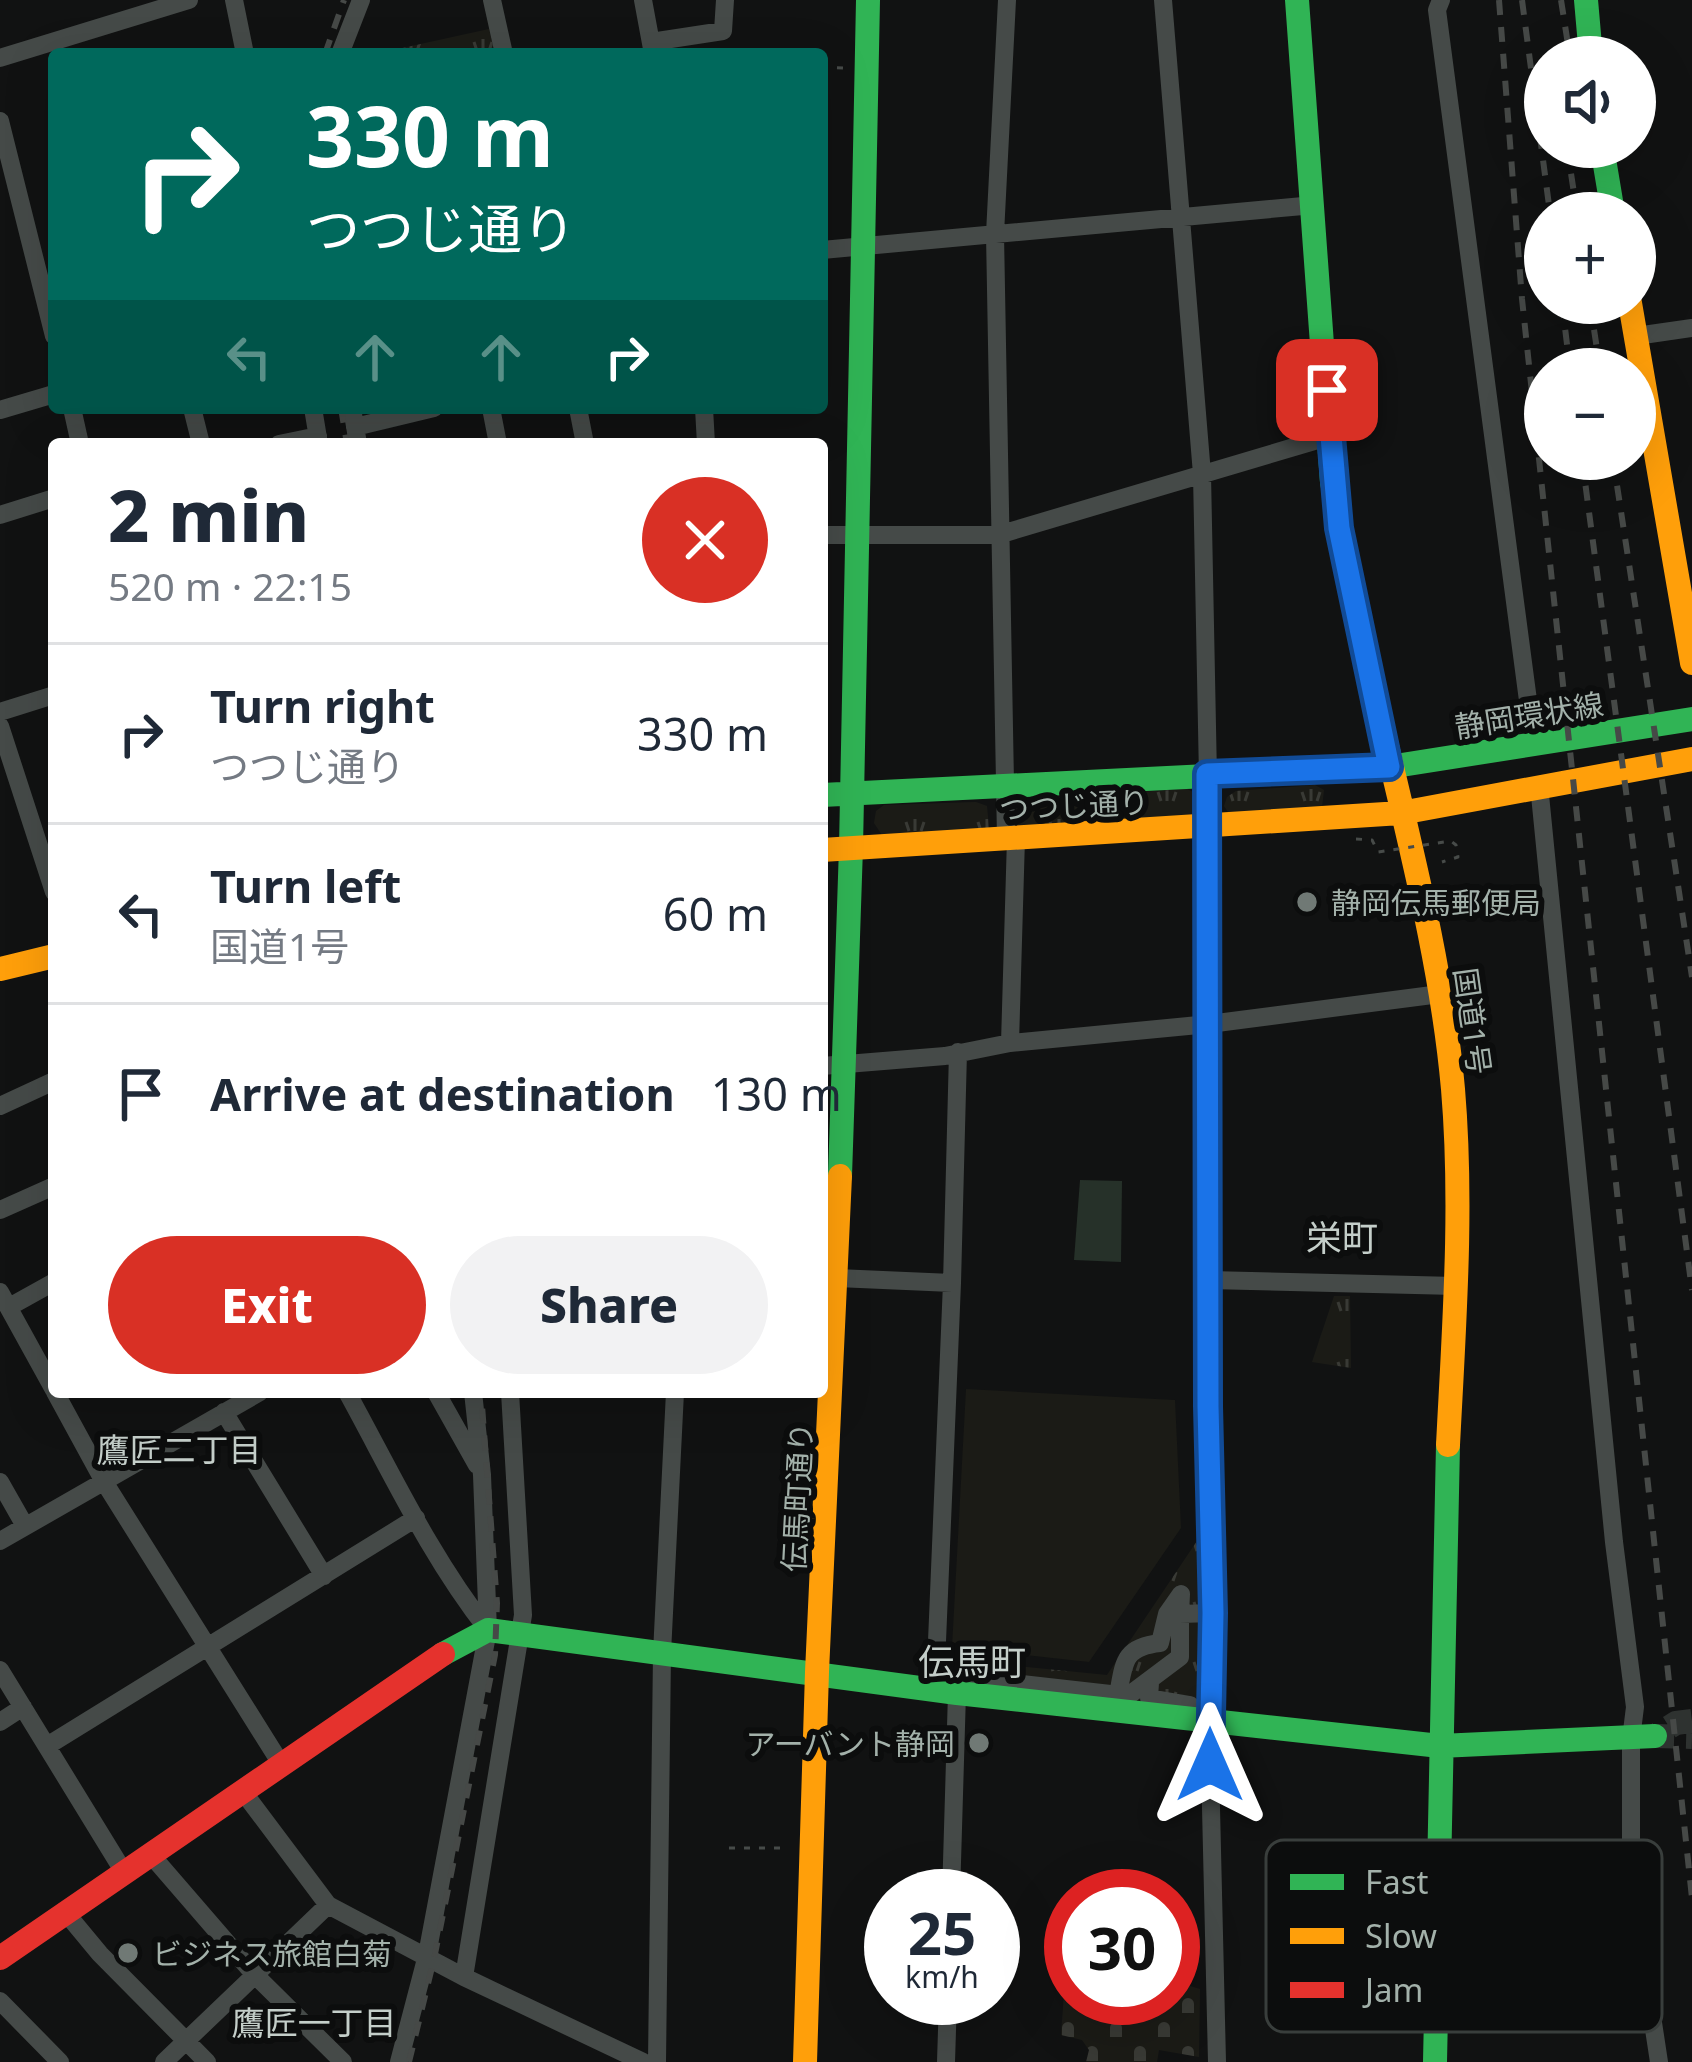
<!DOCTYPE html>
<html lang="en">
<head>
<meta charset="utf-8">
<style>
  :root { --surface:#fff; --page:#f2f2f3; --text:#1f2937; --muted:#747a83; --line:#e0e1e3; --accent:#d93025 }
  body { margin:0; font-family:"Noto Sans","Noto Sans JP",sans-serif; background:var(--page); color:var(--text); height:100vh; display:flex; flex-direction:column; font-size:45px; white-space:nowrap }
  * { box-sizing:border-box; margin:0 }
  p { font-size:39px; color:var(--muted) }
  .icon { flex:none; width:66px; height:66px; fill:none; stroke:currentColor; stroke-width:2; stroke-linecap:round; stroke-linejoin:round }
  .map { position:relative; flex:1; overflow:hidden }
  .side { position:absolute; left:48px; top:438px; width:780px; height:960px; display:flex; flex-direction:column; background:var(--surface); border-radius:12px; box-shadow:0 12px 48px #0002 }
  .side>* { flex:none }
  .banner { position:absolute; left:48px; top:48px; width:780px; height:366px; border-radius:12px; box-shadow:0 12px 48px #0002; background:#00695c; color:#fff; overflow:hidden }
  .fabs { position:absolute; left:1524px; top:36px; display:grid; gap:24px }
  .fabs a { display:grid; place-items:center; width:132px; height:132px; border-radius:50%; background:var(--surface); box-shadow:0 12px 48px #0002; font-size:60px }
  .speed { position:absolute; left:864px; top:1869px; display:flex; gap:24px; font-size:60px; font-weight:700; text-align:center }
  .speed>* { display:grid; place-content:center; width:156px; height:156px; border-radius:50%; background:var(--surface); box-shadow:0 12px 48px #0002; line-height:1 }
  .speed small { font-size:30px; font-weight:400 }
  .speed .limit { border:18px solid #d22; background:#fff; color:#111 }
  .pin { position:absolute; display:grid; place-items:center; width:102px; height:102px; color:#fff; margin:-51px; border-radius:24px; box-shadow:0 6px 18px #0006 }
  .me { position:absolute; width:132px; margin:-66px; rotate:0deg; stroke-linejoin:round; filter:drop-shadow(0 0 9px #0008) }
  .turn { display:flex; align-items:center; gap:42px; height:252px; padding:0 60px; font-size:54px }
  .turn .icon { width:156px; height:156px; stroke-width:2.5 }
  .turn b { display:block; font-size:84px; line-height:102px }
  .lanes { display:flex; align-items:center; height:114px; padding:0 60px; background:#0003; justify-content:center; gap:60px; direction:ltr }
  .lanes .off { opacity:.35 }
  .round { display:grid; place-items:center; flex:none; width:126px; height:126px; border-radius:63px; background:var(--page) }
  .summary { display:flex; align-items:center; justify-content:space-between; height:204px; padding:0 60px }
  h1 { font-size:72px; font-weight:800; line-height:90px }
  .primary-button { display:flex; gap:24px; margin-top:auto; padding:24px 60px }
  .primary-button a { flex:1; height:138px; border-radius:72px; background:var(--accent); color:#fff; font-size:48px; font-weight:800; line-height:138px; text-align:center }
  .primary-button a+a { background:var(--page); color:var(--text) }
  ul { padding:0; list-style:none }
  li { display:flex; align-items:center; gap:36px; height:180px; padding:0 60px; border-top:3px solid var(--line) }
  li div { flex:1 }
  li b { display:block; font-size:45px }
  li em { font-style:normal }
  .map>svg:first-child { display:block }
</style>
</head>
<body>
<div class="map">
<svg width="1692" height="2062" viewBox="0 0 1692 2062">
  <defs>
    <pattern id="grass-tufts" width="24" height="20" patternUnits="userSpaceOnUse" patternTransform="scale(3)"><rect width="24" height="20" fill="#1b1b16"/><path d="M3 7l-1-3M5 7V3M7 7l1-3M15 17l-1-3M17 17v-4M19 17l1-3" fill="none" stroke="#393a35"/></pattern>
    <pattern id="cemetery-stones" width="16" height="16" patternUnits="userSpaceOnUse" patternTransform="scale(3)"><rect width="16" height="16" fill="#1b1b16"/><path d="M2 7V4a2 2 0 0 1 4 0v3zM10 15v-3a2 2 0 0 1 4 0v3z" fill="#393a35"/></pattern>
  </defs>
  <rect width="100%" height="100%" fill="#111212"/>
  <path fill="url(#grass-tufts)" d="M 489,29 L 495,54 L 375,54 Z
    M 1315,785 L 1324,790 L 1322,807 L 1230,815 L 1224,806 L 1227,797 L 1236,791 Z
    M 1187,789 L 1197,794 L 1194,815 L 1018,826 L 1016,807 L 1025,799 Z
    M 976,802 L 987,806 L 989,828 L 882,835 L 874,823 L 876,811 L 884,805 Z
    M 1334,1296 L 1350,1296 L 1351,1368 L 1312,1362 Z
    M 1203,1532 L 1209,1723 L 944,1683 L 946,1659 L 1107,1675 Z"/>
  <path fill="url(#cemetery-stones)" d="M 1066,1965 L 1071,1967 L 1071,1998 L 1173,1998 L 1173,1981 L 1200,1989 L 1199,2057 L 1159,2050 L 1157,2062 L 1086,2062 L 1089,2050 L 1082,2040 L 1061,2035 Z"/>
  <path fill="#1b1b16" d="M 966,1389 L 1175,1400 L 1181,1528 L 1089,1662 L 952,1647 Z"/>
  <path fill="#263129" d="M 1080,1180 L 1122,1181 L 1121,1262 L 1074,1260 Z"/>
  <g fill="none" stroke-linecap="round" stroke-linejoin="round">
    <path stroke="#2e3230" stroke-width="24" stroke-dasharray="24 12" stroke-linecap="butt" d="M 1692,1721 L 1676,1723 L 1655,1736 L 1692,1737"/>
    <path stroke="#474b49" stroke-width="3" stroke-dasharray="6 9" stroke-linecap="butt" d="M 822,67 L 844,68
      M 729,1848 L 787,1848"/>
    <path stroke="#454a48" stroke-width="18" d="M 234,0 L 245,54
      M 492,0 L 504,54
      M 643,0 L 653,54
      M 1163,0 L 1202,474 L 1209,828 L 1208,1406 L 1213,1613 L 1209,1723 L 1217,2062
      M 1441,0 L 1437,10 L 1534,746
      M 651,42 L 723,31 L 725,0
      M 340,54 L 361,0
      M 0,58 L 189,0
      M 0,121 L 54,336
      M 822,250 L 1314,205
      M 1636,336 L 1692,328
      M 72,408 L 80,444
      M 192,408 L 201,444
      M 313,408 L 319,444
      M 352,408 L 358,444
      M 491,408 L 498,444
      M 578,408 L 585,444
      M 704,408 L 706,444
      M 0,410 L 54,394
      M 355,427 L 434,408
      M 279,444 L 318,436
      M 0,515 L 54,498
      M 822,535 L 998,535 L 1331,436
      M 0,712 L 54,695
      M 0,726 L 54,892
      M 1539,785 L 1614,1542 L 1635,1707 L 1631,1739 L 1631,1878 L 1659,2062
      M 1006,838 L 995,234 L 1007,0
      M 1010,1043 L 1016,838
      M 822,1066 L 945,1056 L 1010,1043 L 1209,1024 L 1440,994
      M 0,1106 L 54,1081
      M 0,1210 L 54,1186
      M 837,1278 L 952,1283
      M 1209,1280 L 1456,1286
      M 0,1292 L 54,1390
      M 9,1307 L 54,1282
      M 55,1392 L 103,1480 L 283,1767
      M 347,1392 C 391,1472 431,1558 488,1630
      M 436,1392 L 477,1465
      M 224,1412 L 324,1576
      M 0,1482 L 25,1526
      M 0,1541 L 260,1392
      M 0,1670 L 125,1874
      M 1150,1683 L 1149,1698 L 1190,1705 L 1204,1722
      M 935,1685 L 961,1677 L 1128,1696 L 1180,1657 L 1180,1614 L 1213,1613
      M 935,1689 L 952,1283 L 958,1052
      M 1118,1695 C 1124,1663 1123,1647 1160,1643 L 1167,1614 L 1181,1594 L 1180,1614
      M 0,1722 L 23,1707
      M 47,1746 L 416,1518
      M 244,1793 L 328,1905 L 464,1977 L 643,2062
      M 152,1856 L 254,1974 L 343,2062
      M 951,1896 L 957,1693
      M 66,1913 L 100,1954 L 207,2062
      M 464,1977 L 523,1615 L 510,1392
      M 0,2001 L 60,2062
      M 164,2062 L 328,1905
      M 399,2062 L 427,1955 L 488,1630 L 482,1475 L 473,1392
      M 657,2062 L 662,1653 L 675,1392
      M 946,2062 L 948,1998"/>
    <path stroke="#30b455" stroke-width="24" d="M 1297,0 L 1332,482 L 1358,615
      M 1586,0 L 1591,57
      M 1602,147 L 1613,213
      M 822,795 L 1389,767 L 1692,719
      M 840,1176 L 851,847 L 868,0
      M 443,1654 L 488,1630 L 957,1693 L 1440,1746 L 1655,1736
      M 1435,2062 L 1448,1445"/>
    <path stroke="#ff9f0a" stroke-width="24" d="M 1630,303 L 1692,663
      M 1358,615 C 1389,772 1439,931 1453,1089 C 1463,1207 1454,1327 1448,1445
      M 822,850 L 1401,813 L 1692,759
      M 0,969 L 54,956
      M 805,2062 L 817,1672 L 840,1176"/>
    <path stroke="#e5322d" stroke-width="24" d="M 0,1958 L 443,1654"/>
    <path stroke="#464947" stroke-width="6" stroke-dasharray="15 12" stroke-linecap="butt" d="M 1499,0 L 1522,299 L 1692,1898
      M 1522,0 L 1550,213
      M 1561,0 L 1570,57
      M 325,54 L 344,0
      M 1567,147 L 1577,213
      M 1562,303 L 1570,369
      M 1590,303 L 1600,369
      M 341,408 L 347,444
      M 1582,459 L 1692,1290
      M 1613,459 L 1692,977
      M 409,2062 L 434,1959 L 495,1655 L 497,1603 L 481,1392"/>
    <path stroke="#474b49" stroke-width="3" stroke-dasharray="6 9" stroke-linecap="butt" d="M 1356,839 L 1372,840 L 1378,852 L 1451,841 L 1456,845 L 1458,857 L 1442,862"/>
  </g>
  <g fill="none" stroke-linecap="round" stroke-linejoin="round">
    <defs>
      <path id="route" d="M 1210,1765 L 1213,1613 L 1208,1406 L 1207,774 L 1389,767 L 1339,528 L 1327,390"/>
    </defs>
    <use href="#route" stroke="#114b97" stroke-width="30"/>
    <use href="#route" stroke="#1a73e8" stroke-width="21"/>
  </g>
  <g fill="#707975" stroke="#0c0d0d" stroke-width="4.5">
    <circle cx="1307" cy="902" r="12"/>
    <circle cx="979" cy="1743" r="12"/>
    <circle cx="128" cy="1953" r="12"/>
  </g>
  <g text-anchor="middle" dominant-baseline="central" stroke-width="12" stroke-linejoin="round" paint-order="stroke">
    <g font-size="30" fill="#a3b1aa" stroke="#0c0d0d">
      <text transform="translate(1529 715) rotate(-9)">静岡環状線</text>
      <text transform="translate(1074 805) rotate(-3)">つつじ通り</text>
      <text transform="translate(1473 1021) rotate(82)">国道1号</text>
      <text transform="translate(797 1497) rotate(-87)">伝馬町通り</text>
    </g>
    <g font-size="30" fill="#a3b1aa" stroke="#0c0d0d" text-anchor="start">
      <text x="1331" y="902">静岡伝馬郵便局</text>
      <text x="955" y="1743" text-anchor="end">アーバント静岡</text>
      <text x="152" y="1953">ビジネス旅館白菊</text>
    </g>
    <g font-size="33" fill="#c4cec9" stroke="#0c0d0d">
      <text x="179" y="1449">鷹匠二丁目</text>
      <text x="314" y="2022">鷹匠一丁目</text>
    </g>
    <g font-size="36" fill="#c4cec9" stroke="#0c0d0d">
      <text x="1342" y="1237">栄町</text>
      <text x="972" y="1661">伝馬町</text>
    </g>
  </g>
  <rect x="1266" y="1840" width="396" height="192" rx="18" fill="#0c0d0d" stroke="#393e3c" stroke-width="3"/>
  <rect x="1290" y="1874" width="54" height="16" fill="#30b455"/>
  <rect x="1290" y="1928" width="54" height="16" fill="#ff9f0a"/>
  <rect x="1290" y="1982" width="54" height="16" fill="#e5322d"/>
  <g font-size="33" fill="#a3b1aa">
    <text x="1365" y="1894">Fast</text>
    <text x="1365" y="1948">Slow</text>
    <text x="1365" y="2002">Jam</text>
  </g>
</svg>
<div class="fabs">
<a><svg class="icon" aria-label="sound" viewBox="0 0 24 24"><path d="M4 9h4l5-4v14l-5-4H4zM17 9q2 3 0 6"/></svg></a>
<a>+</a>
<a>−</a>
</div>
<div class="speed"><div>25<small>km/h</small></div><div class="limit">30</div></div>
<div class="pin" style="left:1327px;top:390px;background:#d93025"><svg class="icon" aria-label="arrive" viewBox="0 0 24 24"><path d="M6 21V4h12l-3 4 3 4H6"/></svg></div>
<svg class="me" style="left:1210px;top:1765px" viewBox="-20 -20 40 40"><path d="M0-17L14 15 0 8-14 15z" fill="#1a73e8" stroke="#fff" stroke-width="4"/></svg>
<div class="banner">
<div class="turn"><svg class="icon" aria-label="right" viewBox="0 0 24 24"><path d="M7 20v-9h11M14 6l5 5-5 5"/></svg><div><b>330 m</b>つつじ通り</div></div>
<div class="lanes"><svg class="icon off" aria-label="left" viewBox="0 0 24 24"><path d="M17 20v-9H6M10 6l-5 5 5 5"/></svg><svg class="icon off" aria-label="ahead" viewBox="0 0 24 24"><path d="M12 20V5M6 11l6-6 6 6"/></svg><svg class="icon off" aria-label="ahead" viewBox="0 0 24 24"><path d="M12 20V5M6 11l6-6 6 6"/></svg><svg class="icon" aria-label="right" viewBox="0 0 24 24"><path d="M7 20v-9h11M14 6l5 5-5 5"/></svg></div>
</div>
<section class="side">
<div class="summary"><div><h1>2 min</h1><p>520 m · 22:15</p></div><a class="round" style="background:#d93025;color:#fff"><svg class="icon" aria-label="close" viewBox="0 0 24 24"><path d="M6 6l12 12M18 6L6 18"/></svg></a></div>
<ul>
<li><svg class="icon" aria-label="right" viewBox="0 0 24 24"><path d="M7 20v-9h11M14 6l5 5-5 5"/></svg><div><b>Turn right</b><p>つつじ通り</p></div><em>330 m</em></li>
<li><svg class="icon" aria-label="left" viewBox="0 0 24 24"><path d="M17 20v-9H6M10 6l-5 5 5 5"/></svg><div><b>Turn left</b><p>国道1号</p></div><em>60 m</em></li>
<li><svg class="icon" aria-label="arrive" viewBox="0 0 24 24"><path d="M6 21V4h12l-3 4 3 4H6"/></svg><div><b>Arrive at destination</b></div><em>130 m</em></li>
</ul>
<div class="primary-button"><a>Exit</a><a>Share</a></div>
</section>
</div>
</body>
</html>
